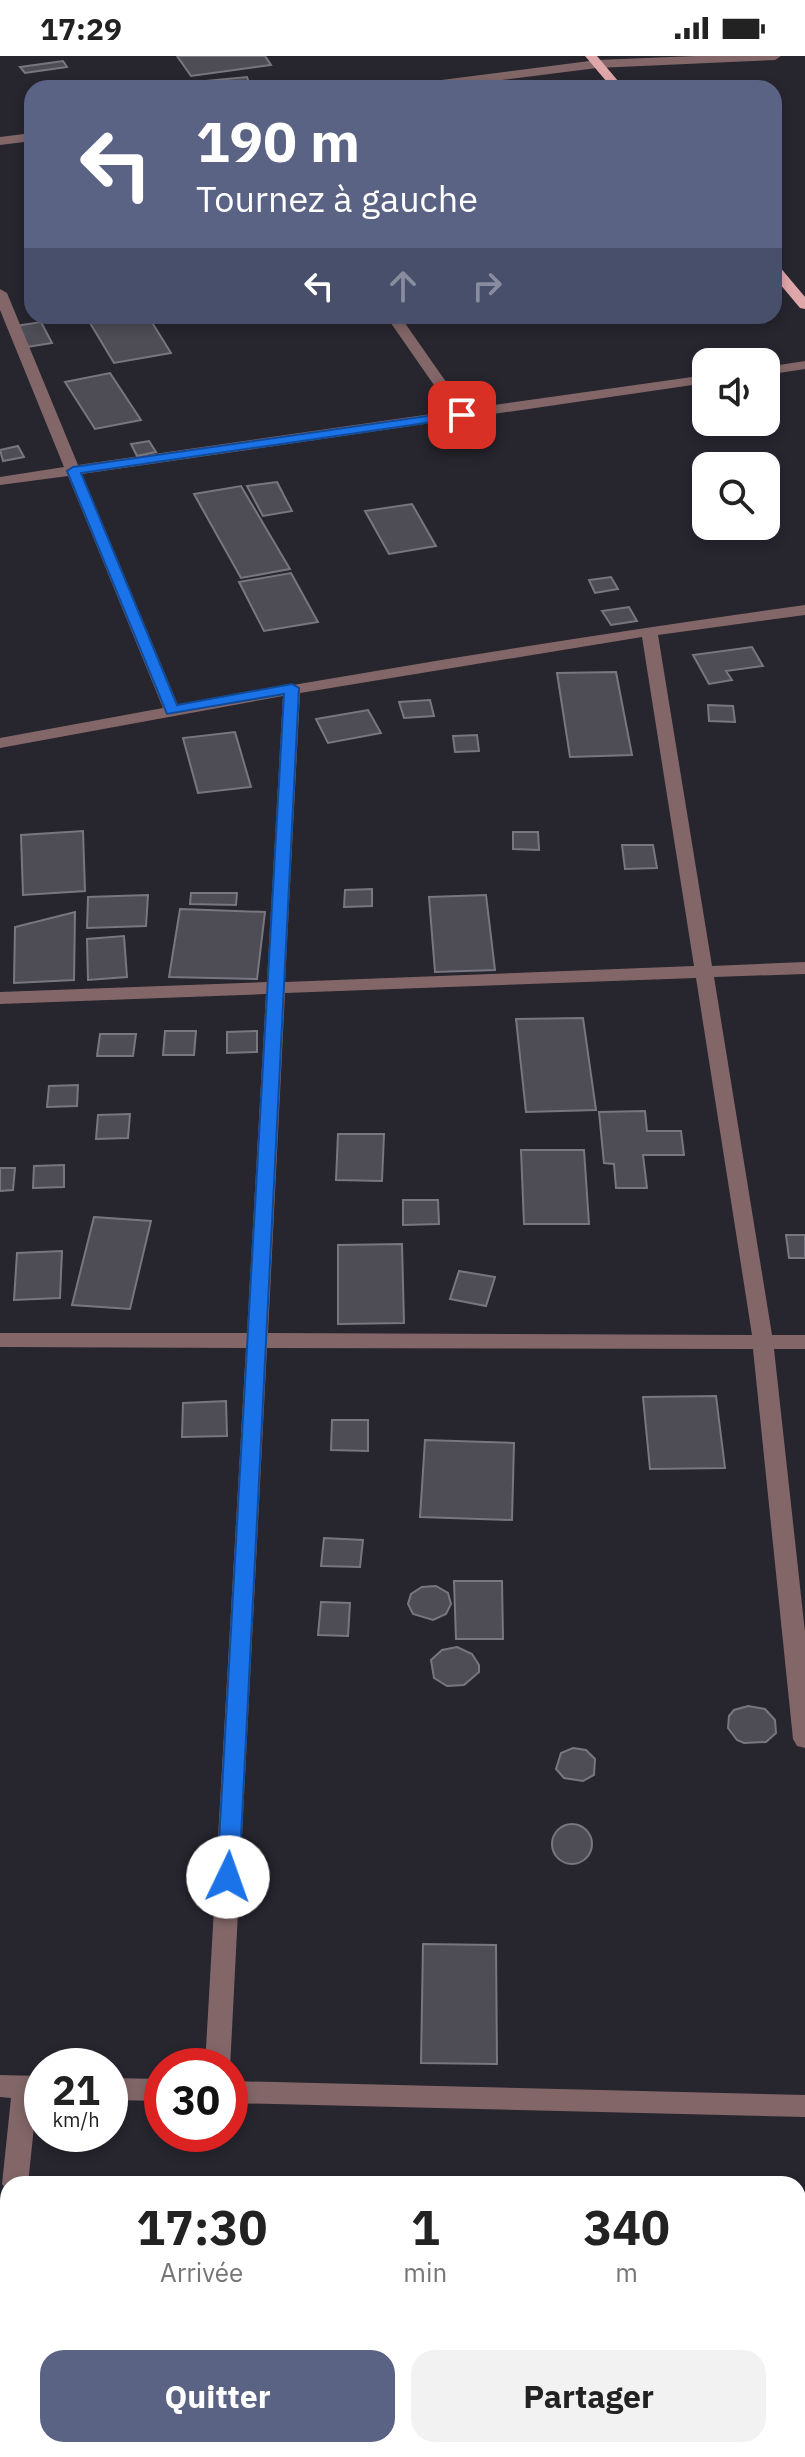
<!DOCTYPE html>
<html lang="fr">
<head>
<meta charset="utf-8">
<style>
  :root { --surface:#fff; --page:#f2f2f2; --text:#222; --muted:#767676; --accent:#5b6385 }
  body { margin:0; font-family:"IBM Plex Sans",sans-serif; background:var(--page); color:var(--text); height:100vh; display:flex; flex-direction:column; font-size:30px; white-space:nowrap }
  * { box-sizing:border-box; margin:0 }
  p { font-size:26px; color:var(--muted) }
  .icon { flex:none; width:44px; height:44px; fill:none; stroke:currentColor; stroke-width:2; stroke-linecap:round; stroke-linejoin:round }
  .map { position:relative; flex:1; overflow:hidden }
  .drawer { position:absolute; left:0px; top:2120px; width:806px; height:282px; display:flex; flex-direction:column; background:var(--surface); border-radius:24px 24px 0 0; box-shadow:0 4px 12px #0003 }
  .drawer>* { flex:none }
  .banner { position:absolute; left:24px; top:24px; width:758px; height:244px; border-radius:24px; box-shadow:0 4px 12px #0003; background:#5b6385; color:#fff; overflow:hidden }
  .controls { position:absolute; left:692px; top:292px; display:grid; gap:16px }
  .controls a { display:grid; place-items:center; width:88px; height:88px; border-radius:16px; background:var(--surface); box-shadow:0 4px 12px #0003; font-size:40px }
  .speed { position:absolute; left:24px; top:1992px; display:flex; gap:16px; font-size:40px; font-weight:700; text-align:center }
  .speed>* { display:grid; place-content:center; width:104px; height:104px; border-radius:50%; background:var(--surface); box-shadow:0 4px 12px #0003; line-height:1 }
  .speed small { font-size:20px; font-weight:400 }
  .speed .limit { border:12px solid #d22; background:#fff; color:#111 }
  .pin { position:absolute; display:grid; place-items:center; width:68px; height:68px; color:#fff; margin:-34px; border-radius:16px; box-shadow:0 4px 12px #0006 }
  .me { position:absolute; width:88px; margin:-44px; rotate:3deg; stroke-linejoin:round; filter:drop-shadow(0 0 6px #0008) }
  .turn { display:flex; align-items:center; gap:28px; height:168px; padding:0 40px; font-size:36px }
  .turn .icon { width:104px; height:104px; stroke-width:2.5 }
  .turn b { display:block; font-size:56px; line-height:68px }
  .lanes { display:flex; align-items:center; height:76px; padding:0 40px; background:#0003; justify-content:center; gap:40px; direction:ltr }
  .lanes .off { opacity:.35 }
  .eta { display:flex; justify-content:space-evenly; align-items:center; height:136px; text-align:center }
  .eta b { font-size:48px; font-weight:700; line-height:56px }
  .primary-button { display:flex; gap:16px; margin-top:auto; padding:16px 40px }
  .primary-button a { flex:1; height:92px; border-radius:24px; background:var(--accent); color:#fff; font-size:32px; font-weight:700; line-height:92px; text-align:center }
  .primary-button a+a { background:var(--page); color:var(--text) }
  .status { display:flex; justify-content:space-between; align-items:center; height:56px; padding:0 40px; background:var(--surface); direction:ltr }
  .status svg { height:22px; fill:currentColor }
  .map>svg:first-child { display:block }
</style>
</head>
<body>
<div class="status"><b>17:29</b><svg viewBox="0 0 49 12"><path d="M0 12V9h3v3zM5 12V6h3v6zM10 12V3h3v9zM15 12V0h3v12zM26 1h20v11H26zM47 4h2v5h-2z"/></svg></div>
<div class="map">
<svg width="805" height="2401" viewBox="0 0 805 2401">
  <rect width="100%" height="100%" fill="#27252e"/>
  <path fill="#4e4c55" stroke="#787680" stroke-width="2" d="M 177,0 L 265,0 L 271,9 L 191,20 Z
    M 63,5 L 67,11 L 25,17 L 20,11 Z
    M 247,21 L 251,32 L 197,32 L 194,26 Z
    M 133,260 L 148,260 L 171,297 L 114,307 L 90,267 Z
    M 41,266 L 52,287 L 21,292 L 9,271 Z
    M 110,317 L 141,364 L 95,373 L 65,326 Z
    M 149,385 L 156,396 L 137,400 L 131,388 Z
    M 18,390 L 24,401 L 3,405 L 0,394 Z
    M 277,426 L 292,455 L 263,460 L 247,430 Z
    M 241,430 L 290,513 L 241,522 L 194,438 Z
    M 412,448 L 436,490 L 389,498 L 365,455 Z
    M 291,517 L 318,566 L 264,575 L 239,526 Z
    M 611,521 L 618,533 L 595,537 L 589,524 Z
    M 629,551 L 637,565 L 611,569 L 602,555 Z
    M 752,591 L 763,610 L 726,615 L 732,624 L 709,628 L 693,599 Z
    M 616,616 L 632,699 L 570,701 L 557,617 Z
    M 430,644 L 434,660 L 404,662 L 399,646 Z
    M 708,649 L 733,650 L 735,666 L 709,665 Z
    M 368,654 L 381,677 L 328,687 L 316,663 Z
    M 235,676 L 251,731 L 198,737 L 183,682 Z
    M 477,679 L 479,695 L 455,696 L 453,680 Z
    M 83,775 L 85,835 L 23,839 L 21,779 Z
    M 513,776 L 538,776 L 539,794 L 513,793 Z
    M 622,789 L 653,789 L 657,812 L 625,813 Z
    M 372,833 L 372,850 L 344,851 L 345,834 Z
    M 191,837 L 237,837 L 236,849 L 190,848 Z
    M 148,839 L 146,870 L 87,872 L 88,841 Z
    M 486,839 L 495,914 L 435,916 L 429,841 Z
    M 180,853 L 265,856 L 257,923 L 169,921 Z
    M 75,856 L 74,924 L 14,927 L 15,871 Z
    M 124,880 L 127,921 L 88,924 L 87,883 Z
    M 583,962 L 596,1054 L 526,1056 L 516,963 Z
    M 165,975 L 196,975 L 194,999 L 163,999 Z
    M 257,975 L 257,996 L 227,997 L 227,976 Z
    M 100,978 L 136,978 L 133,1000 L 97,1000 Z
    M 78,1029 L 77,1050 L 47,1051 L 49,1030 Z
    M 645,1055 L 647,1075 L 681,1075 L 684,1099 L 643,1099 L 647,1132 L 616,1132 L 614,1108 L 604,1107 L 599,1056 Z
    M 130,1058 L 128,1082 L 96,1083 L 98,1059 Z
    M 338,1078 L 384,1078 L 382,1125 L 336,1124 Z
    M 521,1094 L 584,1094 L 589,1168 L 524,1168 Z
    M 64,1109 L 64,1131 L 33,1132 L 34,1110 Z
    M 0,1112 L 15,1112 L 13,1134 L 0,1135 Z
    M 403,1144 L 438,1144 L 439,1168 L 403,1169 Z
    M 94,1161 L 151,1165 L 130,1253 L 72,1249 Z
    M 786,1179 L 805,1179 L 805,1202 L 789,1202 Z
    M 402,1188 L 404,1267 L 338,1268 L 338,1189 Z
    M 62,1195 L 60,1242 L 14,1244 L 17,1197 Z
    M 459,1215 L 495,1221 L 486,1250 L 450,1243 Z
    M 716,1340 L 725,1412 L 650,1413 L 643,1341 Z
    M 226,1345 L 227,1380 L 182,1381 L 183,1347 Z
    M 332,1364 L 368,1364 L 368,1395 L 331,1394 Z
    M 425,1384 L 514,1387 L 512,1464 L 420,1461 Z
    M 324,1482 L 363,1484 L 360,1511 L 321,1510 Z
    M 454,1525 L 502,1525 L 503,1583 L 456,1583 Z
    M 436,1530 L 448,1537 L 451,1548 L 446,1558 L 433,1564 L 413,1558 L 408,1548 L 411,1538 L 422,1531 Z
    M 321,1546 L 350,1547 L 348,1580 L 318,1579 Z
    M 457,1591 L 472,1598 L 479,1609 L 479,1616 L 464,1629 L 447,1630 L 434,1622 L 431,1604 L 442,1594 Z
    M 748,1650 L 765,1653 L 775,1664 L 776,1677 L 766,1686 L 744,1687 L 737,1684 L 728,1672 L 729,1660 L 734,1654 Z
    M 573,1692 L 586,1694 L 595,1703 L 594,1719 L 583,1725 L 564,1722 L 556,1713 L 561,1697 Z
    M552 1788a20 20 0 1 1 40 0a20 20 0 1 1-40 0Z
    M 423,1888 L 496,1889 L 497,2008 L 421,2007 Z"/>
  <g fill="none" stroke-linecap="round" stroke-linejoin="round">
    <path fill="#836768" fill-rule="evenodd" d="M 695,0 L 781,0 L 775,4 L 597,12 L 438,32 L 404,32 L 410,28 L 597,4 Z
      M 32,77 L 32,85 L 0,89 L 0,81 Z
      M 0,233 L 7,237 L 78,409 L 452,355 L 386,260 L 400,260 L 465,353 L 706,319 L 706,327 L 82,418 L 178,649 C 386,612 595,578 805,549 L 805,559 L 658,579 L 712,910 L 805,906 L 805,918 L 714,921 L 772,1279 L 805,1279 L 805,1293 L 774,1293 L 805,1576 L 805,1692 L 797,1690 L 793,1683 L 753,1293 L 267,1292 L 230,2012 L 205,2010 L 246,1292 L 0,1291 L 0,1277 L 247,1277 L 266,938 L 0,948 L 0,936 L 267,926 L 283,640 L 0,692 L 0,682 L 163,652 L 68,420 L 0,429 L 0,421 L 64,411 L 0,254 ZM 642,581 L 694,910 L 285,926 L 300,637 ZM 696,922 L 752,1279 L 268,1277 L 285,937 Z
      M 805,305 L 805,313 L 766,319 L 766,311 Z
      M 0,2019 L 42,2020 L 42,2042 L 37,2042 L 28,2128 L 8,2128 L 8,2137 L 2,2128 L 11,2042 L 0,2041 Z
      M 110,2022 L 162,2023 L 162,2045 L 110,2044 Z
      M 230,2025 L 805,2039 L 805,2061 L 230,2047 Z
      M 8,2180 L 8,2279 L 0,2282 L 0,2183 Z"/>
    <path fill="#e0a7aa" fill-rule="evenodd" d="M 585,0 L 597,0 L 624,32 L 612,32 Z
      M 774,209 L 779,210 L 805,241 L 805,253 L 800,252 L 774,221 Z"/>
  </g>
  <path fill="#1a73e8" stroke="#114b97" stroke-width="2" d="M 462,355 L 469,359 L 467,361 L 81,417 L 177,649 L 292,628 L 299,632 L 239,1821 L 236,1827 L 228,1830 L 220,1827 L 217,1821 L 284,638 L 167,658 L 67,415 L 73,411 Z"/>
</svg>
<div class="controls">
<a><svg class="icon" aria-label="sound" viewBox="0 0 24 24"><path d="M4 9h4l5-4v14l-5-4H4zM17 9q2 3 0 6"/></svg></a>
<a><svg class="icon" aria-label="search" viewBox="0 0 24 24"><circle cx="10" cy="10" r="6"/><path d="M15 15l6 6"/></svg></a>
</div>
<div class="speed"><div>21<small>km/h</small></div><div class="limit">30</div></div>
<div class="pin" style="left:462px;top:359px;background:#d93025"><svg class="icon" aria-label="arrive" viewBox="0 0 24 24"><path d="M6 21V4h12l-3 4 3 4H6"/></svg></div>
<svg class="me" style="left:228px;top:1821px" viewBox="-20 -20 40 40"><circle r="19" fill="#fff"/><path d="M0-13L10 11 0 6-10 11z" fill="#1a73e8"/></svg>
<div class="banner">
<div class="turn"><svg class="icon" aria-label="left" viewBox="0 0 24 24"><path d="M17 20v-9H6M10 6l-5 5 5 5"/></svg><div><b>190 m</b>Tournez à gauche</div></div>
<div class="lanes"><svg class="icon" aria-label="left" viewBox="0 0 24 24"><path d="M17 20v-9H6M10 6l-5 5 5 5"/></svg><svg class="icon off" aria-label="ahead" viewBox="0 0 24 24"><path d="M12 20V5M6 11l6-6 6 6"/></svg><svg class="icon off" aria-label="right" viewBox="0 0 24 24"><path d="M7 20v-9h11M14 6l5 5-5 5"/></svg></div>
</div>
<section class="drawer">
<div class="eta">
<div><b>17:30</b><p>Arrivée</p></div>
<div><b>1</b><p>min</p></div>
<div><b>340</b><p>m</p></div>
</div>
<div class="primary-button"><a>Quitter</a><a>Partager</a></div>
</section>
</div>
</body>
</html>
